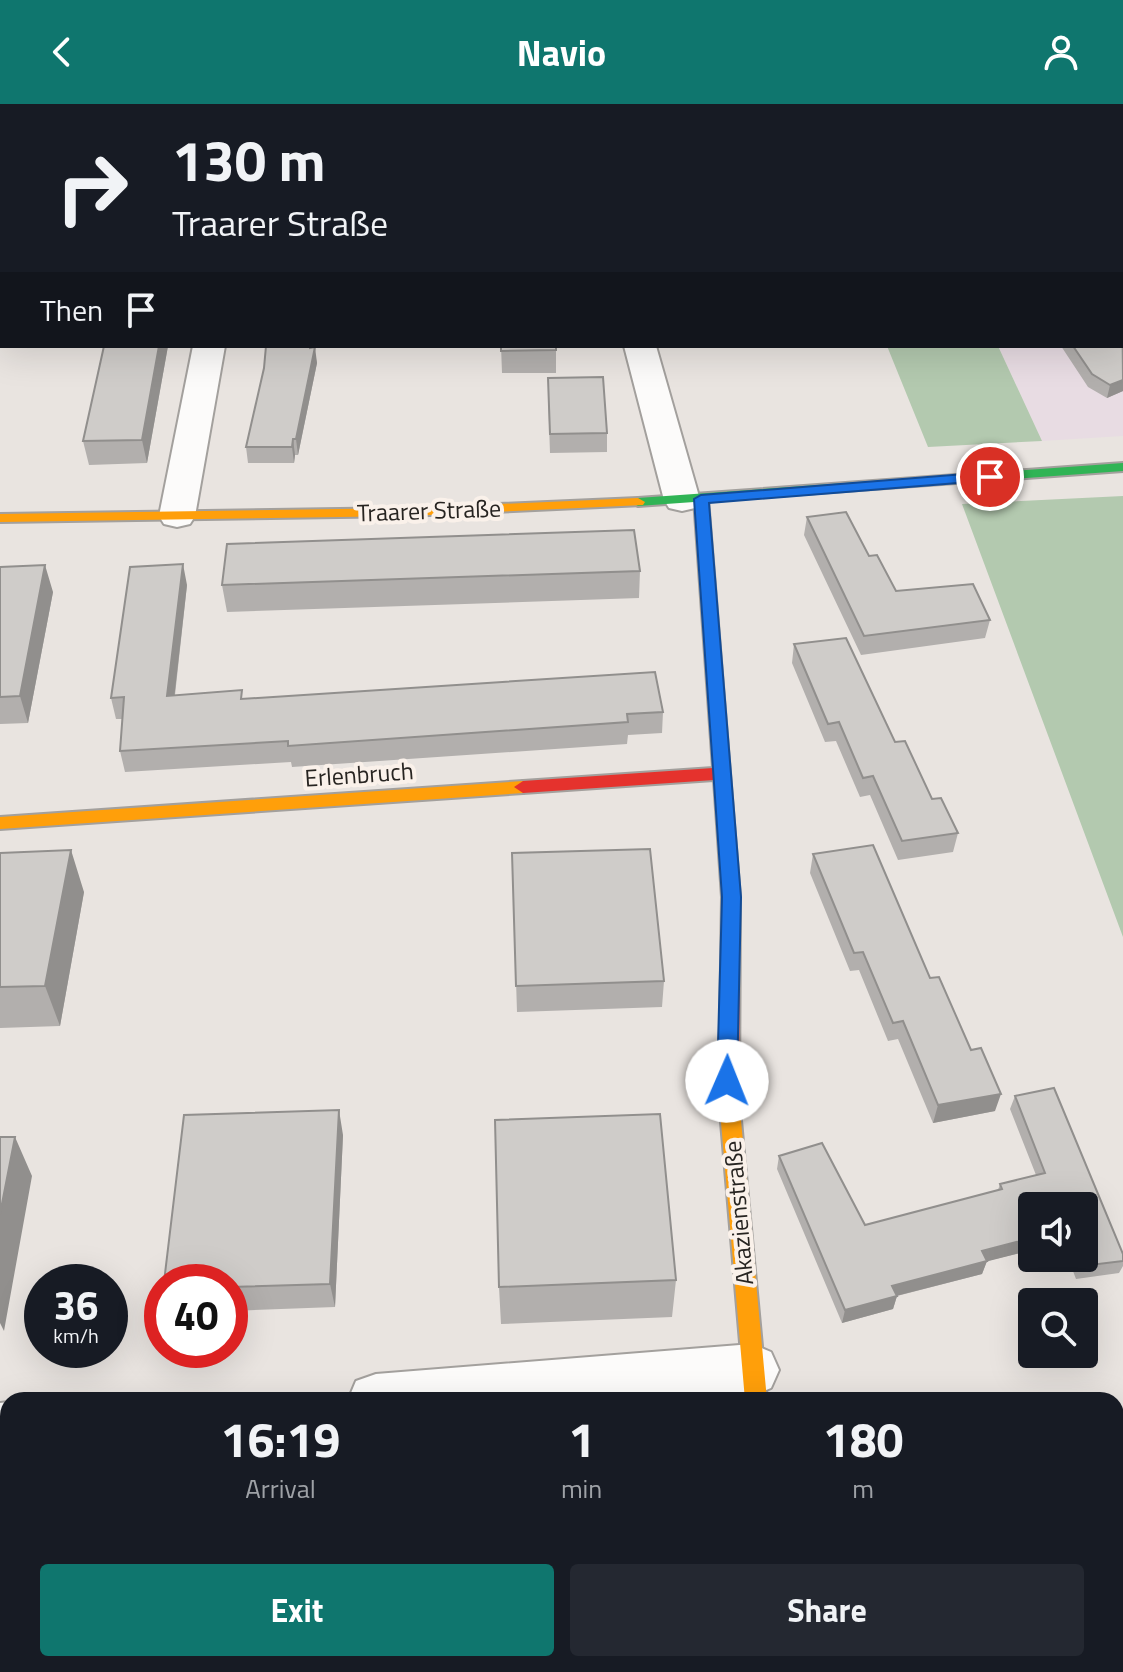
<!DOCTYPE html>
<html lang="en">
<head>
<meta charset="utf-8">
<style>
  :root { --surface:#171b24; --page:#242831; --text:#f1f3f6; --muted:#9ea1a6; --accent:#0f766e }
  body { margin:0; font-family:"Titillium Web",sans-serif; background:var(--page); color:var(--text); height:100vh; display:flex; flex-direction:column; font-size:30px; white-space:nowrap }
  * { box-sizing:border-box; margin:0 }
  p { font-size:26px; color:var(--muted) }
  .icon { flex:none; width:44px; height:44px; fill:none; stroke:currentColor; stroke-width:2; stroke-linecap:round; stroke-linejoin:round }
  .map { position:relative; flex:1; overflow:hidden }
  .panel { position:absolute; left:0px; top:1288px; width:1124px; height:280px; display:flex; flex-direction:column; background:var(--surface); border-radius:24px 24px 0 0; box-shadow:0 8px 32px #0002 }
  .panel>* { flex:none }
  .guide { position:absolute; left:0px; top:0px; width:1124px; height:244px; box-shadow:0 8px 32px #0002; background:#171b24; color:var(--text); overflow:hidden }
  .controls { position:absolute; left:1018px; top:1088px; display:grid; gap:16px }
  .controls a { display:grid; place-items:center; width:80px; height:80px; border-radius:8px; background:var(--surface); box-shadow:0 8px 32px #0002; font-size:40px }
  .speed { position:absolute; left:24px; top:1160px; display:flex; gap:16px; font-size:40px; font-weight:700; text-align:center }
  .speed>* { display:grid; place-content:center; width:104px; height:104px; border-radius:50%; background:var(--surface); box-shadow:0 8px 32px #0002; line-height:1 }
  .speed small { font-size:20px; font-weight:400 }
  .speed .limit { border:12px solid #d22; background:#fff; color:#111 }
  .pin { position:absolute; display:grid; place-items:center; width:68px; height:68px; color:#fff; margin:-34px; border:4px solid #fff; border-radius:50%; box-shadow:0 2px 8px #0007 }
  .me { position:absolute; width:88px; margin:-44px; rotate:1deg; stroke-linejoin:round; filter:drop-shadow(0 0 6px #0008) }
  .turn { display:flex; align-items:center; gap:28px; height:168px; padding:0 40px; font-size:36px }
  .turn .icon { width:104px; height:104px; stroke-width:2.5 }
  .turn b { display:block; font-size:56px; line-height:68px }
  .then { display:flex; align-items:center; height:76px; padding:0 40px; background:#0003; gap:16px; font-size:30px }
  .eta { display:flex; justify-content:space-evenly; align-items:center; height:136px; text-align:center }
  .eta b { font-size:48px; font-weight:700; line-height:56px }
  .primary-button { display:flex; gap:16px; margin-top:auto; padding:16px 40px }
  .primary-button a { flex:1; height:92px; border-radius:8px; background:var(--accent); color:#fff; font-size:32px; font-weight:700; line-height:92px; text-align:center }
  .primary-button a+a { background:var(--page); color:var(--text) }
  header { display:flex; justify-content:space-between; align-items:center; height:104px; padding:0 40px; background:var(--accent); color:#fff; font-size:36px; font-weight:700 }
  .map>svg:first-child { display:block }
</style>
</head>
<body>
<header><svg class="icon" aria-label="back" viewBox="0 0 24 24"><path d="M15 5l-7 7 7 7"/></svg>Navio<svg class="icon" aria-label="person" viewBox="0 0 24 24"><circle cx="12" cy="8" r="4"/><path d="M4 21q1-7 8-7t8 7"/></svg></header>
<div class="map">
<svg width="1123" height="1568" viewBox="0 0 1123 1568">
  <rect width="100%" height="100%" fill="#e9e4e0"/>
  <path fill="#e8dce3" d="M 1123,158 L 1123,332 L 1042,337 L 998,242 L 1122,242 Z"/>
  <path fill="#b3c9af" d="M 0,0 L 967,0 L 971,2 L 2,2 L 2,26 Z
    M 887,242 L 998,242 L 1042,337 L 928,343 Z
    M 1123,392 L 1123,833 L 962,400 Z"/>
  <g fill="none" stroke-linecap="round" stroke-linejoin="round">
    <defs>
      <path id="lane" d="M 84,1560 L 122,1560 L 126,1568 L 86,1568 Z
        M 482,1560 L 521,1560 L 525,1568 L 485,1568 Z"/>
      <path id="street" d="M 193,242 L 225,242 L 195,412 L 190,420 L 177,423 L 164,420 L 159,412 Z
        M 624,242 L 656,242 L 700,396 L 695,404 L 682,407 L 669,404 L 664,396 Z
        M 752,1240 L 771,1248 L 779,1266 L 771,1284 L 752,1292 L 699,1296 L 348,1296 L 356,1277 L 376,1270 Z
        M 8,1298 L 8,1352 L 0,1353 L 0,1299 Z
        M 792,1560 L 854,1560 L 856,1568 L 794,1568 Z"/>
      <path id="fast" d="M 1018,0 L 1030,0 L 1031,2 L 1019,2 Z
        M 1123,359 L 1123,367 L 638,402 L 631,398 L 638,394 Z"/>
      <path id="slow" d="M 1122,78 L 1123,78 L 1123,85 L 1122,85 Z
        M 638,394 L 645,398 L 643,401 L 408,412 L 0,418 L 0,410 L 408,404 Z
        M 523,677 L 532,683 L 523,689 L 0,725 L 0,713 Z
        M 729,987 L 736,989 L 739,995 L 767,1296 L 745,1296 L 719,995 L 722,989 Z"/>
      <path id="jam" d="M 701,391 L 708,395 L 740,793 L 739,995 L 736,1001 L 729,1003 L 722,1001 L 719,995 L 722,793 L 714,676 L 523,689 L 514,683 L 523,677 L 713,664 L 694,395 Z"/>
    </defs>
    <use href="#lane" stroke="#a3a09d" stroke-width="4"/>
    <use href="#street" stroke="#a3a09d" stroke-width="4"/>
    <use href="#fast" stroke="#a3a09d" stroke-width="4"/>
    <use href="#slow" stroke="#a3a09d" stroke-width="4"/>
    <use href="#jam" stroke="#a3a09d" stroke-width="4"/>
    <use href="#lane" fill="#fcfbfa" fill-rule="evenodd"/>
    <use href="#street" fill="#fcfbfa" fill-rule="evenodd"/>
    <use href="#fast" fill="#30b455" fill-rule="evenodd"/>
    <use href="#slow" fill="#ff9f0a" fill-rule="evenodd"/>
    <use href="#jam" fill="#e5322d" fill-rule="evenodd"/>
  </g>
  <path fill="#b2afad" d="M 2,18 L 2,72 L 0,72 L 0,19 Z
    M 168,242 L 147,359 L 89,361 L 83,337 Z
    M 501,242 L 556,242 L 556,269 L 502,269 Z
    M 1061,242 L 1122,242 L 1123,287 L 1107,294 L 1088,283 Z
    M 313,243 L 317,259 L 298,351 L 295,351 L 294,359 L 248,359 L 246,343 L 264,264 Z
    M 548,292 L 607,329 L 607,348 L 550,349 Z
    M 807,413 L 869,452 L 896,487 L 990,516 L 985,534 L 861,551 L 804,431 Z
    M 0,463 L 53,488 L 28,619 L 0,620 Z
    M 640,467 L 639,494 L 227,508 L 222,481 Z
    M 187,481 L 175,591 L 243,595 L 663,608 L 662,629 L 628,631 L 627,640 L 292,663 L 291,658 L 125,668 L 120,647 L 123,615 L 116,615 L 111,594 Z
    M 794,540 L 895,638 L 932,695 L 958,729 L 953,748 L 898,756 L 870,691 L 860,693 L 836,637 L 825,638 L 792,559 Z
    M 0,749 L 84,788 L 60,922 L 0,924 Z
    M 512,749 L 664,877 L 662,903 L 517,908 Z
    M 813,750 L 930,874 L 995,1007 L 933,1019 L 898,935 L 888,937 L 859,866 L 850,867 L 810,769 Z
    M 1015,992 L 1123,1150 L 1123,1162 L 1119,1169 L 1076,1175 L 1068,1154 L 1084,1154 L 1084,1102 L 1032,1102 L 1032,1146 L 987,1157 L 982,1170 L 897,1192 L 893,1205 L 842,1219 L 777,1065 L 779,1052 L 865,1121 L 998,1086 L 1000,1080 L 1036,1071 L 1010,1005 Z
    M 343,1031 L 335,1203 L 230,1207 L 230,1178 Z
    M 676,1176 L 672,1213 L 501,1220 L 499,1183 Z
    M 553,1560 L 677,1560 L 673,1563 L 676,1568 L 557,1568 Z
    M 925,1560 L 1002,1560 L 1007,1568 L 929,1568 Z"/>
  <path fill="#918f8d" d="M 159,242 L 168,242 L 147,359 L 142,336 Z
    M 310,242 L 313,242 L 312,256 L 315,243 L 317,259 L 298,351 L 296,335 Z
    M 1123,276 L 1123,287 L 1107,294 L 1110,281 Z
    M 293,335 L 295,351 L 294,359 L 292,343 Z
    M 183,460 L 187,481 L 172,613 L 167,592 Z
    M 45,461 L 53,488 L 28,619 L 20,592 Z
    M 71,746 L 84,788 L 60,922 L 45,882 Z
    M 1001,990 L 995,1007 L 933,1019 L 938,1001 Z
    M 339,1006 L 343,1031 L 335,1203 L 330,1180 Z
    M 15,1033 L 32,1072 L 4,1227 L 0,1219 L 0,1110 Z
    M 1032,1134 L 1032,1146 L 977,1160 L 982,1147 Z
    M 987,1157 L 982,1170 L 888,1194 L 892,1182 Z
    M 897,1192 L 893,1205 L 842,1219 L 845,1206 Z
    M 1123,1441 L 1123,1451 L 1116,1454 L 1116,1443 Z"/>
  <path fill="#cfccc9" stroke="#918f8d" stroke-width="2" d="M 1,18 L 2,18 L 2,55 L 0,55 Z
    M 1122,176 L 1123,276 L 1110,281 L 1092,270 L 1073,242 L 1122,242 Z
    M 104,242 L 159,242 L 142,336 L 83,337 Z
    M 266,242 L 310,242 L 310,244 L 315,243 L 296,335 L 293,335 L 292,343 L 246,343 L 264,264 Z
    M 501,242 L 556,242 L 556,246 L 501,247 Z
    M 603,273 L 607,329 L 550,330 L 548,274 Z
    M 846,408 L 869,452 L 877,451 L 896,487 L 973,480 L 990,516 L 864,532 L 807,413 Z
    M 634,426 L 640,467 L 222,481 L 227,440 Z
    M 183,460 L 167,592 L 242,586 L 241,595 L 655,568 L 663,608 L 627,610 L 628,618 L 288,642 L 288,637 L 120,647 L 124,593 L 111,594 L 130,463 Z
    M 45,461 L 20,592 L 0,593 L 0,463 Z
    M 846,534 L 895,638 L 905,637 L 932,695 L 941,694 L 958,729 L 902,737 L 873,672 L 863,674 L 839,618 L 828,620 L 794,540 Z
    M 873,741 L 930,874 L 939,873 L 971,946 L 981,944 L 1001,990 L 938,1001 L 903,917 L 893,919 L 863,848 L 854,849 L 813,750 Z
    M 650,745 L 664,877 L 516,882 L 512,749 Z
    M 71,746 L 45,882 L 0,883 L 0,749 Z
    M 1054,984 L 1123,1150 L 1123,1157 L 1082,1162 L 1079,1154 L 1084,1154 L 1084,1102 L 1032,1102 L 1032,1134 L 982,1147 L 987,1157 L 892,1182 L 897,1192 L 845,1206 L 779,1052 L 822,1039 L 865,1121 L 1002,1085 L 1000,1080 L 1045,1069 L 1015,992 Z
    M 339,1006 L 330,1180 L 230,1183 L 230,1178 L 164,1178 L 184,1011 Z
    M 660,1010 L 676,1176 L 499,1183 L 495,1016 Z
    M 0,1033 L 15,1033 L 0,1110 Z
    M 1123,1352 L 1123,1441 L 1116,1443 L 1116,1354 Z
    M 203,1560 L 310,1560 L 314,1568 L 207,1568 Z
    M 559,1560 L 671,1560 L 676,1568 L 564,1568 Z
    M 938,1560 L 1002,1560 L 1007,1568 L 942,1568 Z"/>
  <path fill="#1a73e8" stroke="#114b97" stroke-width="2" d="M 990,368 L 997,373 L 995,376 L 709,399 L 741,793 L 737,977 L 734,983 L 727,985 L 720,983 L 717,977 L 722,793 L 694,395 L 701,391 Z"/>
  <g text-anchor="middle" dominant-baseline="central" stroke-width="8" stroke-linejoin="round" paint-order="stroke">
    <g font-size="24" fill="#272421" stroke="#faf1ea">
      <text transform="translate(429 406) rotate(-2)">Traarer Straße</text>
      <text transform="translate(359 670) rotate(-4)">Erlenbruch</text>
      <text transform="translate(738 1109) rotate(-95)">Akazienstraße</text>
    </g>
  </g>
</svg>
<div class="controls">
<a><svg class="icon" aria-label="sound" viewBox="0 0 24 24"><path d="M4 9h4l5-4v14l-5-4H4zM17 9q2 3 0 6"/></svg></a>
<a><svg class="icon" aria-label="search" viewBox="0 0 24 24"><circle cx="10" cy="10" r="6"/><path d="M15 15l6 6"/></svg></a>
</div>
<div class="speed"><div>36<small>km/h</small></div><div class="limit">40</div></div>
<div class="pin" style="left:990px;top:373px;background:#d93025"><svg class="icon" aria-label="arrive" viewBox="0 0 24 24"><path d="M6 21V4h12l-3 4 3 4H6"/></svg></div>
<svg class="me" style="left:727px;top:977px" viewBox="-20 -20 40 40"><circle r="19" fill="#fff"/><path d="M0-13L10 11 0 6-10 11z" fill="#1a73e8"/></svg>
<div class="guide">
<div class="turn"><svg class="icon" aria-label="right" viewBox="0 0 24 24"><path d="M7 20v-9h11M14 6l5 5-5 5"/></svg><div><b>130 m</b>Traarer Straße</div></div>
<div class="then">Then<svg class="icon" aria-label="arrive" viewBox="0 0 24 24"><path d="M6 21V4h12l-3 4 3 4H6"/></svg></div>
</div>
<section class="panel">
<div class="eta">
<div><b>16:19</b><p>Arrival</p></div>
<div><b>1</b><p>min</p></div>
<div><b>180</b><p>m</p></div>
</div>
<div class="primary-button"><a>Exit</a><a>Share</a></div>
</section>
</div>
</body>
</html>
